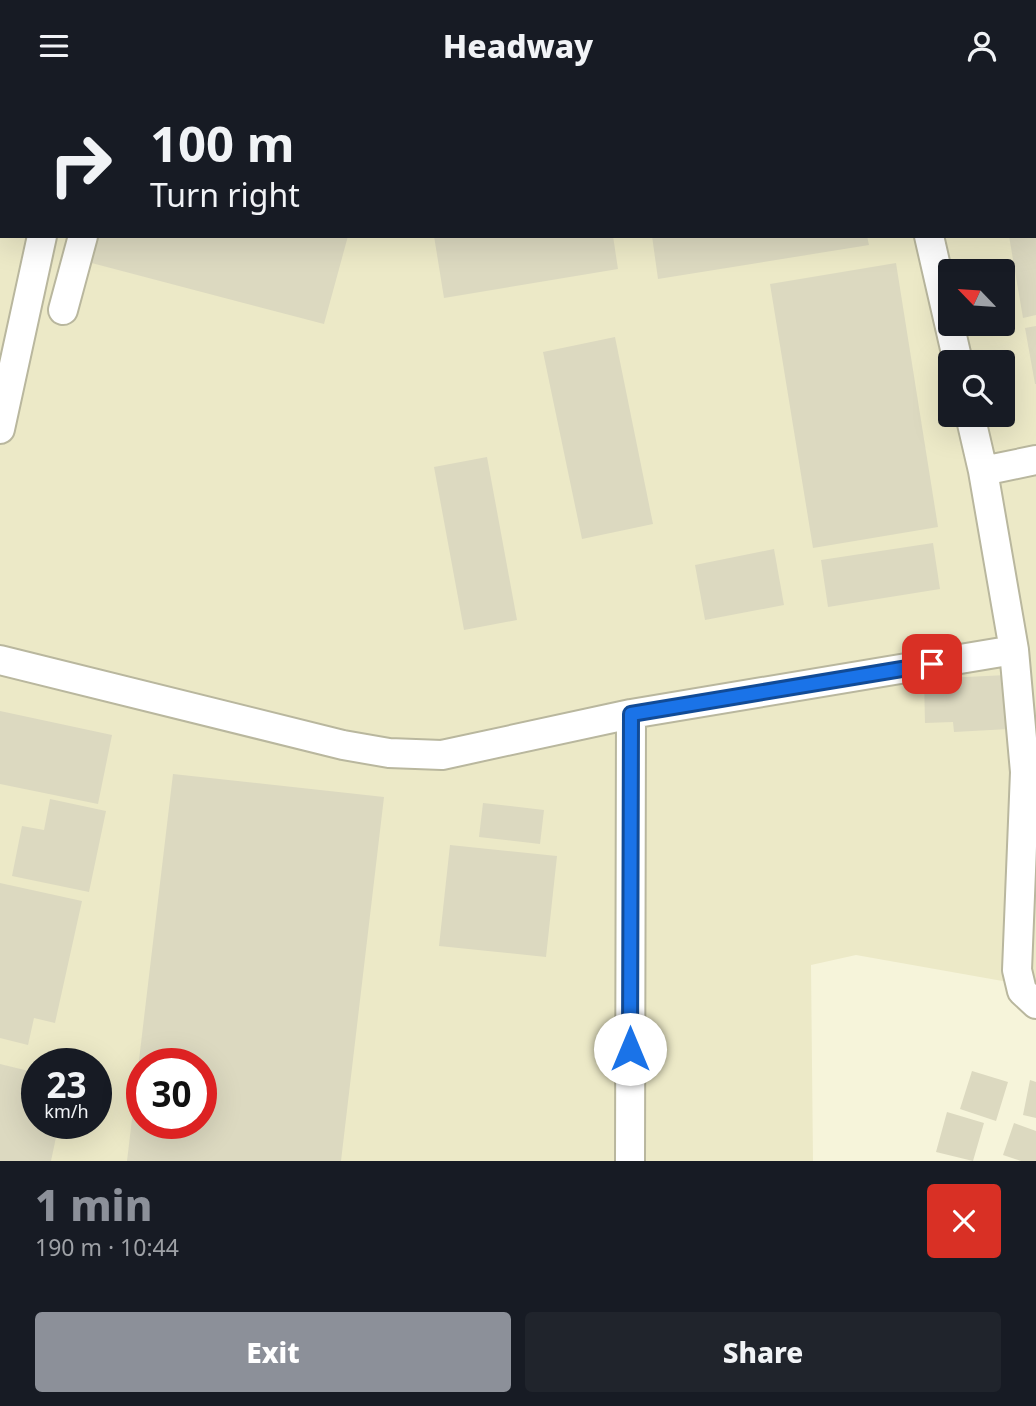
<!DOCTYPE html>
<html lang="en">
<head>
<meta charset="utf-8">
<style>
  :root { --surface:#171b24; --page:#20242c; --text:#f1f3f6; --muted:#9ea1a6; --accent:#8c9099 }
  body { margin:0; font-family:"Noto Sans",sans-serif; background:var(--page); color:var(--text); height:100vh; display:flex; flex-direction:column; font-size:26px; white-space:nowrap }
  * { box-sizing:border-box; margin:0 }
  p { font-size:23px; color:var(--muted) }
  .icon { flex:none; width:38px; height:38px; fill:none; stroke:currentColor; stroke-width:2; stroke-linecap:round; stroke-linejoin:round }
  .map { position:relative; height:1070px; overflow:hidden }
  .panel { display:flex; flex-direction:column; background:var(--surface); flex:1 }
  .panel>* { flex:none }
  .banner { position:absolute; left:0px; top:0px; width:1036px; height:147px; box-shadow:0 7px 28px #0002; background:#171b24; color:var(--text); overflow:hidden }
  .needle { width:46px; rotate:295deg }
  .fabs { position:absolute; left:938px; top:168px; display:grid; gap:14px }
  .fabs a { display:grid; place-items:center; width:77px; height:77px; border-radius:7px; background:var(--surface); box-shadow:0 7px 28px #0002; font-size:35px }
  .speed { position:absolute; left:21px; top:957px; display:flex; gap:14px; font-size:35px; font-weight:700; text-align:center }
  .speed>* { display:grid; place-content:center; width:91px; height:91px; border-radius:50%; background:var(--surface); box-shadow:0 7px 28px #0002; line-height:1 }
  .speed small { font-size:18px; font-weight:400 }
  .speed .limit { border:10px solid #d22; background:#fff; color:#111 }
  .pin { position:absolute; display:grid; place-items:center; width:60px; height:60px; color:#fff; margin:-30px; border-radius:14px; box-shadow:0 4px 10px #0006 }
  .me { position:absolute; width:77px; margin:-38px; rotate:0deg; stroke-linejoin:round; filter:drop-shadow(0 0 5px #0008) }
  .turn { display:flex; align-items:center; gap:24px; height:147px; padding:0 35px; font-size:32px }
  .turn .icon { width:91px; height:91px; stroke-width:2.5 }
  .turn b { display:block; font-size:49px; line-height:60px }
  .round { display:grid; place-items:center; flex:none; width:74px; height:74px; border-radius:7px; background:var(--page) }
  .head { display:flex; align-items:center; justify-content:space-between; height:119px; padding:0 35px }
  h1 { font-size:42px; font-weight:800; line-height:52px; color:var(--accent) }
  .action { display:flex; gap:14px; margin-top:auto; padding:14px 35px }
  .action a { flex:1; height:80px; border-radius:7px; background:var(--accent); color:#fff; font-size:28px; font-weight:800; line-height:80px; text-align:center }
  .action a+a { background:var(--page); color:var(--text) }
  header { display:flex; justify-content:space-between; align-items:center; height:91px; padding:0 35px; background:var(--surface); font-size:32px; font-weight:800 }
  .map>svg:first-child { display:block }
</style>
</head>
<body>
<header><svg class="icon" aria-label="menu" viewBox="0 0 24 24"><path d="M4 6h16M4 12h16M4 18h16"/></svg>Headway<svg class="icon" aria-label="person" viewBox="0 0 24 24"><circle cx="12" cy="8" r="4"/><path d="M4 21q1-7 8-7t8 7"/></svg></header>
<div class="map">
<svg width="1036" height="1070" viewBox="0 0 1036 1070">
  <rect width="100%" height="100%" fill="#f6f4da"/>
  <path fill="#ece9c7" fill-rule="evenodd" d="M 0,0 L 1036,0 L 1036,896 L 856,864 L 811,874 L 813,1070 L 0,1070 ZM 2,2 L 1034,2 L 1034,145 L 2,145 ZM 950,180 L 1003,180 L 1003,233 L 950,233 ZM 950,271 L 1003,271 L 1003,324 L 950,324 ZM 37,973 L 96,973 L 96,1032 L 37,1032 ZM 142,973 L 201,973 L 201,1032 L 142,1032 Z"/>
  <path fill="#dcd9c0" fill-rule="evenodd" d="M 90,145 L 348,145 L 324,233 L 84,170 Z
    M 434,145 L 613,145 L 618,178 L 444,207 Z
    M 652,145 L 867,145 L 869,154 L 658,188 Z
    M 1009,145 L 1036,145 L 1036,224 L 1023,227 Z
    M 896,172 L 938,436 L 813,457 L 770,193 Z
    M 1036,235 L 1036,293 L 1035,293 L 1025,237 Z
    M 615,246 L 653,433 L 582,448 L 543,261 Z
    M 487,366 L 517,529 L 464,539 L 434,376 Z
    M 933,452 L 940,498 L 828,516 L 821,469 Z
    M 774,458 L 784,514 L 705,529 L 695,474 Z
    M 1007,584 L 1009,638 L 954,641 L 953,631 L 925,632 L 924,588 Z
    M 0,620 L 112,644 L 98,713 L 0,693 Z
    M 173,683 L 384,706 L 341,1070 L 127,1070 ZM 142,973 L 201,973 L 201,1032 L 142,1032 Z
    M 50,708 L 106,720 L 89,801 L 12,785 L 22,735 L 44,739 Z
    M 483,712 L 544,719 L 540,753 L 479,746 Z
    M 450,754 L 557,765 L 546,866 L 439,855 Z
    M 0,792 L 82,810 L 55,932 L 34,927 L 28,954 L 0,947 Z
    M 0,973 L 37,982 L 37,1032 L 59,1032 L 51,1070 L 0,1070 Z
    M 972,980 L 1008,991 L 996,1030 L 960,1018 Z
    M 1030,989 L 1036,991 L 1036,1027 L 1023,1024 Z
    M 947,1021 L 984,1032 L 973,1070 L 936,1061 Z
    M 1014,1032 L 1036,1040 L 1036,1070 L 1021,1070 L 1003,1064 Z"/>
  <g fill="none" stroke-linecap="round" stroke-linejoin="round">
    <defs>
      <path id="minor" d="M 895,0 L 895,2
        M 74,2 L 74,0
        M 123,2 L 124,0
        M 1034,100 L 1036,99
        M 929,145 L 958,271
        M 63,219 L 83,145
        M 970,324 L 983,380 L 1014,559 L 1025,681 L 1017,879 L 1022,900 L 1036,913
        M 0,338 L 42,145
        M 983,380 L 1036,369
        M 0,569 L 343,654 L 389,662 L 442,664 L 631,623 L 1014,559
        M 630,1070 L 631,623"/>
    </defs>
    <use href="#minor" stroke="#b9b79e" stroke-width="32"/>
    <use href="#minor" stroke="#fff" stroke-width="28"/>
  </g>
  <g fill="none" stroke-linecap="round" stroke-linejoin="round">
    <defs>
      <path id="route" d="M 630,958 L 631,623 L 932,573"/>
    </defs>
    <use href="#route" stroke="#114b97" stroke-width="18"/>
    <use href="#route" stroke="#1a73e8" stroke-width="12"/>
  </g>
</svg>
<div class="fabs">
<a><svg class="needle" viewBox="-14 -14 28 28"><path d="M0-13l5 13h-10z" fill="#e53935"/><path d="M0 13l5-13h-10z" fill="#9ea1a6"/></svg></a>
<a><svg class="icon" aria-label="search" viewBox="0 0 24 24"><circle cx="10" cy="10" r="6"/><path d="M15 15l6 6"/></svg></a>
</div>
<div class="speed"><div>23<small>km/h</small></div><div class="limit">30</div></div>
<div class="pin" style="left:932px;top:573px;background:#d93025"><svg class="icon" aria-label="arrive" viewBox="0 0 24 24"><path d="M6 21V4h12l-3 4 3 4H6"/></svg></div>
<svg class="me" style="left:630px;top:958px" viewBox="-20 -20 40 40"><circle r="19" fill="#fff"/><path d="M0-13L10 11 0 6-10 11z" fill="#1a73e8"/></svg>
<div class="banner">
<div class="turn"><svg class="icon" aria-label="right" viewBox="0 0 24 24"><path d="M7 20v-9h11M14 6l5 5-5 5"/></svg><div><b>100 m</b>Turn right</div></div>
</div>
</div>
<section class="panel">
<div class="head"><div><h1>1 min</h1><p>190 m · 10:44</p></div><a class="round" style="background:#d93025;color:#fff"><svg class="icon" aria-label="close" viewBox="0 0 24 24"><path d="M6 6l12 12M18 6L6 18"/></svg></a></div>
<div class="action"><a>Exit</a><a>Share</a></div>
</section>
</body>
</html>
